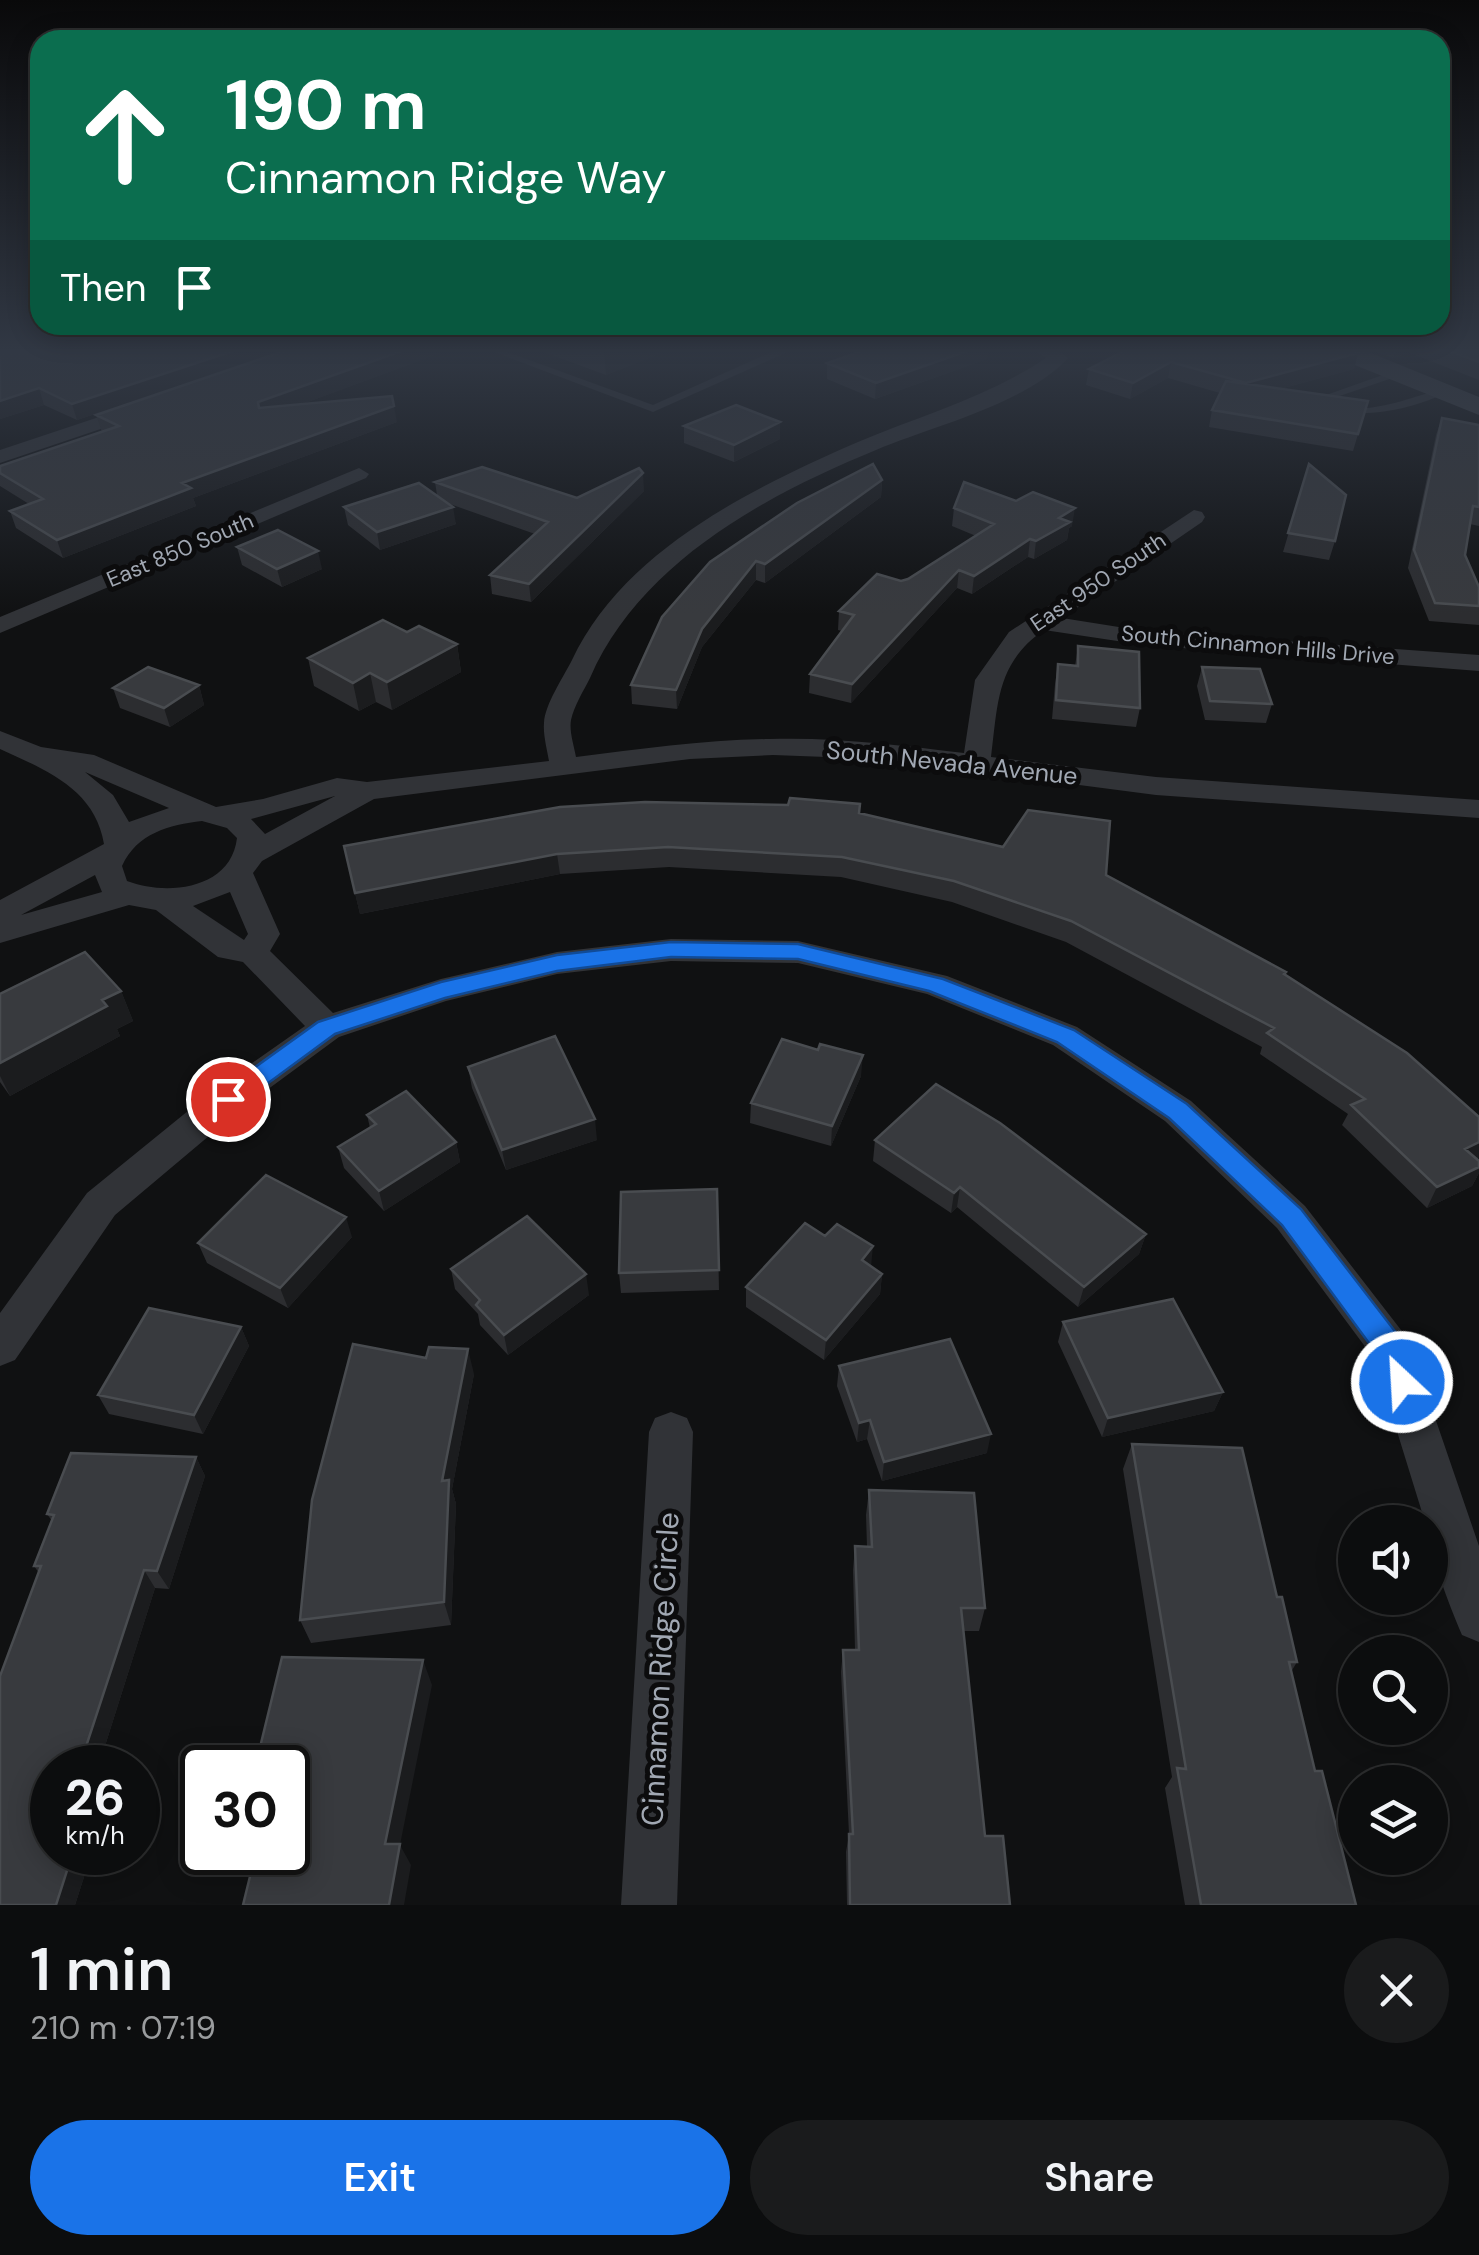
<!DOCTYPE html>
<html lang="en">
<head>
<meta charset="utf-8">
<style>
  :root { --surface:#0c0d0e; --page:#1a1b1c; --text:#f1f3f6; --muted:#9a9c9e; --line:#2c2d2e; --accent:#1a73e8 }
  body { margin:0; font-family:"DM Sans",sans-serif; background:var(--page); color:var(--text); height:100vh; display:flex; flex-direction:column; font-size:38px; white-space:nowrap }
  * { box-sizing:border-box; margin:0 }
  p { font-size:32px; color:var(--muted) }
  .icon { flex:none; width:55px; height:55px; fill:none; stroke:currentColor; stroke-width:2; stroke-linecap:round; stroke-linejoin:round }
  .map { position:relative; height:1905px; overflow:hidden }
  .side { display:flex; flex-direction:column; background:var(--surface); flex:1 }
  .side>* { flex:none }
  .banner { position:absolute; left:30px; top:30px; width:1420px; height:305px; border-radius:30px; box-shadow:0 5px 25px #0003,0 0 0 2px var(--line); background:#0b6e4f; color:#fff; overflow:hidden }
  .buttons { position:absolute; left:1338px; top:1505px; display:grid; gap:20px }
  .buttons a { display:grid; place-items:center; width:110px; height:110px; border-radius:50%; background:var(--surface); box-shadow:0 5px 25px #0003,0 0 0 2px var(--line); font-size:50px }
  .speed { position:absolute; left:30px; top:1745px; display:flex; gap:20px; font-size:50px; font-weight:700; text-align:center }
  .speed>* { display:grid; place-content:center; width:130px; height:130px; border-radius:50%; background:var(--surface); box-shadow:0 5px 25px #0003,0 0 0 2px var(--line); line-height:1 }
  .speed small { font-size:25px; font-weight:400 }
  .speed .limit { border:5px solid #111; border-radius:15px; background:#fff; color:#111 }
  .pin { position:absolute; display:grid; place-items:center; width:85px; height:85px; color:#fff; margin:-42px; border:5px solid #fff; border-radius:50%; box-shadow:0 2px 10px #0007 }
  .me { position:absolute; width:110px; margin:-55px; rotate:335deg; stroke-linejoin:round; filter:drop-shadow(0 0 8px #0008) }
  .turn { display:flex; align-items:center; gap:35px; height:210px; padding:0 30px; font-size:45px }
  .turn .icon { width:130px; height:130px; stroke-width:2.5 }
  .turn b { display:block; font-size:70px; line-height:85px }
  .then { display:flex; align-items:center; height:95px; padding:0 30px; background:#0003; gap:20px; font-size:38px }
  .round { display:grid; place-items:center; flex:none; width:105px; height:105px; border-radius:52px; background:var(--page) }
  .summary { display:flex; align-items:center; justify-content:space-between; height:170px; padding:0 30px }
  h1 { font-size:60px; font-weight:600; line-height:75px }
  .cta { display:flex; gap:20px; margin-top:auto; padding:20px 30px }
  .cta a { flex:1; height:115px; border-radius:60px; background:var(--accent); color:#fff; font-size:40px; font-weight:600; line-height:115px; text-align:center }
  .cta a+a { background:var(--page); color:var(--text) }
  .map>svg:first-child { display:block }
</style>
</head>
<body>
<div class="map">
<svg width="1479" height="1905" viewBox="0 0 1479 1905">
  <rect width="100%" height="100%" fill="#101112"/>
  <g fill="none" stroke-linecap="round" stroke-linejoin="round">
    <path fill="#313337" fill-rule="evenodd" d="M 486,349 L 499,349 L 653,405 L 778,349 L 792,350 L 653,412 Z
      M 1397,370 L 1402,373 L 1401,375 L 1325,401 C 1359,420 1408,398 1442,389 L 1447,392 C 1414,410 1343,425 1312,400 Z"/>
    <path fill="#313337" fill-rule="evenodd" d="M 1033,349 L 1055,349 L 1068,358 C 1026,404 933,426 876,450 C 764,496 640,563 590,678 C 584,690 574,706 571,720 C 569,731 574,746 576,757 C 641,749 705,740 770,739 C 835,737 899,745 964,753 L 975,680 L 1009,632 L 1194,510 L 1202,512 L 1205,517 L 1202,522 L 1062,618 L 1144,631 L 1479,655 L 1479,671 L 1144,645 L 1044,630 C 996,663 998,704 991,757 L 1156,777 L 1479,800 L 1479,818 L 1156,795 L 880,759 L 773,755 L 690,759 L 374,799 L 262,861 L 253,873 L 280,934 L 270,951 L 333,1013 L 441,979 L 557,952 L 671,939 L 798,941 L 947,976 L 1077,1027 L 1191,1101 L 1305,1206 L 1408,1339 L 1479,1546 L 1479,1642 L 1462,1635 C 1448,1601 1430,1559 1430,1522 L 1425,1522 L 1375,1360 L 1277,1228 L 1165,1121 L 1053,1045 L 927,994 L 798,963 L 671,961 L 557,974 L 446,1001 L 339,1037 L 241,1109 L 115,1215 L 15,1360 L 0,1366 L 0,1313 L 87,1193 L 215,1089 L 305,1026 L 243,962 L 218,957 L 156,910 L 129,905 L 0,943 L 0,900 L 104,844 C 95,789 46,770 0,749 L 0,731 L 41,747 L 94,755 L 216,807 L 263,799 L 337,778 L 367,782 L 549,761 C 547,749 543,735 544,723 C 545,704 563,678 572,660 C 623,551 752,488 858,442 C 922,415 988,397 1046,358 ZM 85,772 L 169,808 L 129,822 L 113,795 ZM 335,796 L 265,834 L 251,819 ZM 202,821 L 227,828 L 237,838 C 231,890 166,896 127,881 L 122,866 C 137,833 169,825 202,821 ZM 95,875 L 102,892 L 21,915 ZM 230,892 L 248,934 L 244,940 L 193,906 Z
      M 138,404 L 145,406 L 145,414 L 0,463 L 0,450 Z
      M 359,468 L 369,474 L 366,478 L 0,633 L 0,617 Z
      M 671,1412 L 687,1418 L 693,1432 L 677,1905 L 621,1905 L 649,1432 L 655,1418 Z"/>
    <path fill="#3f4247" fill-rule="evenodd" d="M 1326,349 L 1361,349 L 1479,397 L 1479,415 L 1330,355 Z"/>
  </g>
  <path fill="#2c2d30" d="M 0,349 L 289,349 L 77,420 L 44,405 L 0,419 Z
    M 290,349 L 451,349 L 302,404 L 397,422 L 193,498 L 196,506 L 63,558 L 16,528 L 10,511 L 29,504 L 0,486 L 0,466 L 102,432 L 96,415 Z
    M 535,349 L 671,349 L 606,375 Z
    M 890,349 L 988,349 L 987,359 L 875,399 L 827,379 L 827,363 Z
    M 1128,349 L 1358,353 L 1354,369 L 1280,389 L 1368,401 L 1353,451 L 1209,427 L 1212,410 L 1220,393 L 1168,378 L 1130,399 L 1086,385 L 1089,369 Z
    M 1369,349 L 1479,349 L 1479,380 L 1410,353 L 1393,358 Z
    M 1442,418 L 1479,425 L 1479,526 L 1470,524 L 1465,555 L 1479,587 L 1479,625 L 1429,621 L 1408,568 L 1436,435 Z
    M 684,426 L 780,439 L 734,462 L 684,443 Z
    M 1309,464 L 1335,541 L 1329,560 L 1283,552 Z
    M 882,480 L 881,497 L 765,583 L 756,580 L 702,647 L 677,709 L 632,704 L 631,685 L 662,617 Z
    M 435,482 L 577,498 L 644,491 L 531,602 L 492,594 L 490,575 L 535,534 L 447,503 L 456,524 L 380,550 L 348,525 L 344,507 L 437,495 Z
    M 954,508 L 1072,526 L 1069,528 L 1067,540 L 1034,559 L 1028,557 L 972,594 L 957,588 L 851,703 L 809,693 L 810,674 L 842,631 L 838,630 L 839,611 L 908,579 L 976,536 L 952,526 Z
    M 237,547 L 322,569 L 282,587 L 242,565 Z
    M 407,632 L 457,644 L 461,672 L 392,710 L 376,702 L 359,711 L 314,686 L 308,658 Z
    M 1078,646 L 1140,708 L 1136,727 L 1052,719 L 1055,684 L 1058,664 L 1075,666 Z
    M 1202,667 L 1272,704 L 1266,723 L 1205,720 L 1197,686 Z
    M 199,685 L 204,705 L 170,727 L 120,708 L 113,688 Z
    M 859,813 L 1106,875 L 1285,975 L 1479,1117 L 1479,1157 L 1476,1159 L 1479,1161 L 1479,1173 L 1472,1186 L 1427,1208 L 1342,1125 L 1348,1114 L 1260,1054 L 1262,1047 L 1066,942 L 952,902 L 841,877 L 669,867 L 560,874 L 360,914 L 344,846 Z
    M 121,991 L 133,1021 L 117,1029 L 120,1036 L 10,1096 L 0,1082 L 0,994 Z
    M 468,1067 L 597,1140 L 506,1170 L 472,1088 Z
    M 861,1076 L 831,1146 L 750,1123 L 751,1103 Z
    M 367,1115 L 456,1142 L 460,1162 L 384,1211 L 344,1168 L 338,1147 L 370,1128 Z
    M 875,1140 L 1146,1234 L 1139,1254 L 1078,1307 L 957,1207 L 951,1213 L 873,1161 Z
    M 717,1189 L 719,1290 L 621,1293 L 619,1273 Z
    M 352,1237 L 288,1308 L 207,1263 L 198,1243 Z
    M 871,1266 L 882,1274 L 880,1294 L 824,1360 L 746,1307 L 746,1287 Z
    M 451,1269 L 589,1295 L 508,1355 L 480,1325 L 478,1314 L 455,1289 Z
    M 1063,1322 L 1223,1392 L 1214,1411 L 1102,1437 L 1058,1342 Z
    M 241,1327 L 249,1346 L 203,1434 L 109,1414 L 98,1395 Z
    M 839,1366 L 987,1453 L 882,1481 L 867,1439 L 857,1442 L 837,1386 Z
    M 474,1374 L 452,1489 L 456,1504 L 451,1625 L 311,1643 L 300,1620 Z
    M 1132,1444 L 1277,1597 L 1297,1662 L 1291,1672 L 1315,1771 L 1356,1905 L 1185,1905 L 1165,1788 L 1172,1777 L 1123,1469 Z
    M 196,1457 L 205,1476 L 169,1589 L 155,1588 L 98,1768 L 52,1768 L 92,1852 L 75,1905 L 0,1905 L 39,1573 L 34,1566 L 52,1521 L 47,1514 Z
    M 869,1490 L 985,1608 L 979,1631 L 963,1631 L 985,1836 L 1010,1905 L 847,1905 L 846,1852 L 849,1834 L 841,1672 L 843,1650 L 855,1650 L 853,1570 L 855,1546 L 867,1547 L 866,1515 Z"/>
  <path fill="#1b1c1e" d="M 239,349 L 289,349 L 77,420 L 72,404 Z
    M 407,349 L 451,349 L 262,419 L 258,402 Z
    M 604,349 L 671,349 L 606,375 Z
    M 973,349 L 988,349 L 987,359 L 875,399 L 876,383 Z
    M 1396,349 L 1412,349 L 1410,353 L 1393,358 Z
    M 1358,353 L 1354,369 L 1242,399 L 1246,383 Z
    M 1171,362 L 1168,378 L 1130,399 L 1133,383 Z
    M 39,388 L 44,405 L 0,419 L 0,401 Z
    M 394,406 L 397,422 L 193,498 L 196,506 L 63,558 L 57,540 L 182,483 Z
    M 780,422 L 780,439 L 734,462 L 734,445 Z
    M 643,473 L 644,491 L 531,602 L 529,584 Z
    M 882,480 L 881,497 L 765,583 L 765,564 Z
    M 453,507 L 456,524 L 380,550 L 377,532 Z
    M 1075,508 L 1072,526 L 1069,528 L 1067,540 L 1034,559 L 1036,541 L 1059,518 Z
    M 1030,539 L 1028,557 L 972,594 L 974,576 Z
    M 318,551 L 322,569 L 282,587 L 277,569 Z
    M 756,561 L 756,580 L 702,647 L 677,709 L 676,690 L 702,629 Z
    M 959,570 L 957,588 L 851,703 L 852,684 Z
    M 457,644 L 461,672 L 392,710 L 387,682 Z
    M 370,673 L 376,702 L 359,711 L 353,683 Z
    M 199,685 L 204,705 L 170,727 L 164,708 Z
    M 557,854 L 560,874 L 360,914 L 355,893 Z
    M 121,991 L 133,1021 L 117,1029 L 120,1036 L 10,1096 L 0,1076 L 0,1063 L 102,1000 Z
    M 863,1055 L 861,1076 L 831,1146 L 832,1126 Z
    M 595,1119 L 597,1140 L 506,1170 L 502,1150 Z
    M 456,1142 L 460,1162 L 384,1211 L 379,1191 Z
    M 1479,1142 L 1479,1157 L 1454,1169 L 1465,1149 Z
    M 1479,1167 L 1479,1173 L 1472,1186 L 1427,1208 L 1437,1187 Z
    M 960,1187 L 957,1207 L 951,1213 L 954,1193 Z
    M 346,1217 L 352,1237 L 288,1308 L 280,1288 Z
    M 1146,1234 L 1139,1254 L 1078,1307 L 1084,1287 Z
    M 873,1246 L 871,1267 L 862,1260 Z
    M 586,1274 L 589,1295 L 508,1355 L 504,1335 Z
    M 882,1274 L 880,1294 L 824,1360 L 826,1340 Z
    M 241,1327 L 249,1346 L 203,1434 L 194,1415 Z
    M 468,1349 L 474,1374 L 452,1489 L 456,1504 L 451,1625 L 444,1602 L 442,1481 Z
    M 1223,1392 L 1214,1411 L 1102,1437 L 1108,1418 Z
    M 870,1420 L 867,1439 L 857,1442 L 859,1423 Z
    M 991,1434 L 987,1453 L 882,1481 L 884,1462 Z
    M 196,1457 L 205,1476 L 169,1589 L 157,1571 Z
    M 144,1570 L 155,1588 L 98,1768 L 79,1768 Z
    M 423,1660 L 432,1685 L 400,1845 L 411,1865 L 404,1905 L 389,1905 L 385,1844 Z
    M 73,1852 L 92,1852 L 75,1905 L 56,1905 Z"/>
  <path fill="#383a3e" stroke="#494c50" stroke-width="2.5" d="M 0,349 L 239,349 L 72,404 L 39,388 L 0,401 Z
    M 290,349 L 407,349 L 258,402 L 259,408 L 392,396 L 394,406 L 182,483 L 191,488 L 57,540 L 10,511 L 43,499 L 0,473 L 0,466 L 119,426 L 96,415 Z
    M 868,349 L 887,350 L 973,349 L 876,383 L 827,363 Z
    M 1128,349 L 1348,349 L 1358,353 L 1246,383 L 1171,362 L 1133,383 L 1089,369 Z
    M 1444,349 L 1479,349 L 1479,362 Z
    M 1226,381 L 1368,401 L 1358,434 L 1212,410 Z
    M 736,405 L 780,422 L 734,445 L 684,426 Z
    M 1442,418 L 1479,425 L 1479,507 L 1473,506 L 1465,555 L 1479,587 L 1479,606 L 1435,603 L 1414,550 Z
    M 873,464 L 882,480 L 765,564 L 756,561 L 702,629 L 676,690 L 631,685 L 662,617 L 710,562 L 797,503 Z
    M 1309,464 L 1346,495 L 1335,541 L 1288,533 Z
    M 482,467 L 577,498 L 639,468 L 643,473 L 529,584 L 490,575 L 548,522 L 435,482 Z
    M 964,482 L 1016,501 L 1033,492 L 1075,508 L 1059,518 L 1070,522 L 1036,541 L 1030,539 L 974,576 L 959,570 L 852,684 L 810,674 L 854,615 L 839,611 L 877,574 L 901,581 L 908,579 L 994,524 L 954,508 Z
    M 419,483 L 453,507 L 377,532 L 344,507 Z
    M 278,530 L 318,551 L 277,569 L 237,547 Z
    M 383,620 L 407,632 L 419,626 L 457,644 L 387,682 L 370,673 L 353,683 L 308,658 Z
    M 1078,646 L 1139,652 L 1140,708 L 1056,700 L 1058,664 L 1078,666 Z
    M 148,667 L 199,685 L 164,708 L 113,688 Z
    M 1202,667 L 1260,669 L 1272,704 L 1210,701 Z
    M 790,798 L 860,804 L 859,813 L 1003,847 L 1028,810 L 1110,821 L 1106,875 L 1286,972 L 1284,974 L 1407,1053 L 1479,1117 L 1479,1142 L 1465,1149 L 1479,1161 L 1479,1167 L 1437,1187 L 1351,1105 L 1365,1099 L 1267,1033 L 1274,1028 L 1071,921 L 954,881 L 842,857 L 668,847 L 557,854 L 355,893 L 344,846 L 560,807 L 645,802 L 788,805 Z
    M 85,952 L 121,991 L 102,1000 L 107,1006 L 0,1063 L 0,994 Z
    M 555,1036 L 595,1119 L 502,1150 L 468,1067 Z
    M 782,1039 L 818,1050 L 820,1044 L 863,1055 L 832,1126 L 751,1103 Z
    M 936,1084 L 1000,1123 L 1146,1234 L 1084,1287 L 960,1187 L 954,1193 L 875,1140 Z
    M 406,1091 L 456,1142 L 379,1191 L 338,1147 L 376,1124 L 367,1115 Z
    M 266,1175 L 346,1217 L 280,1288 L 198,1243 Z
    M 717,1189 L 719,1270 L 619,1273 L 621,1192 Z
    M 527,1216 L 586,1274 L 504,1335 L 476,1305 L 480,1300 L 451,1269 Z
    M 805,1223 L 825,1236 L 837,1224 L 873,1246 L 862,1260 L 882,1274 L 826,1340 L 746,1287 Z
    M 1173,1299 L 1223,1392 L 1108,1418 L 1063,1322 Z
    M 149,1308 L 241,1327 L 194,1415 L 98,1395 Z
    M 950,1339 L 991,1434 L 884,1462 L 870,1420 L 859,1423 L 839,1366 Z
    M 353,1344 L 426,1358 L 429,1347 L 468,1349 L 442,1481 L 449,1480 L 444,1602 L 300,1620 L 312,1500 Z
    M 1132,1444 L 1242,1448 L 1277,1597 L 1282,1597 L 1297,1662 L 1289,1662 L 1315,1771 L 1322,1771 L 1356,1905 L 1201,1905 L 1177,1768 L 1186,1769 Z
    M 71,1453 L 196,1457 L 157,1571 L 144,1570 L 79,1768 L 52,1768 L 52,1852 L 73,1852 L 56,1905 L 0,1905 L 0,1676 L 41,1566 L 34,1566 L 54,1515 L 47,1514 Z
    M 869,1490 L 974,1493 L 985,1608 L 961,1608 L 985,1836 L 1003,1836 L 1010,1905 L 850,1905 L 849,1834 L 853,1834 L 843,1650 L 859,1650 L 855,1546 L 872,1547 Z
    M 282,1657 L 423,1660 L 385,1844 L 400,1844 L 389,1905 L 243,1905 L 256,1852 L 288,1852 L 288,1768 L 255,1768 Z"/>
  <linearGradient id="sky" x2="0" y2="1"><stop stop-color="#09090a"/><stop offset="0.57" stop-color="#313844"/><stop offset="1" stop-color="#313844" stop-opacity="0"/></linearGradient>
  <rect width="1479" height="615" fill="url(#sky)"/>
  <path fill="#1a73e8" stroke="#114b97" stroke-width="2.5" d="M 671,942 L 798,944 L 943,979 L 1074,1030 L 1187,1104 L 1301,1209 L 1404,1343 L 1417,1382 L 1413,1392 L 1402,1395 L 1392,1392 L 1380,1358 L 1282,1225 L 1169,1118 L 1057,1042 L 929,991 L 798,959 L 671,957 L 557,971 L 445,998 L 335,1034 L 237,1106 L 219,1106 L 216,1099 L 219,1093 L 318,1022 L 441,982 L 557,955 Z"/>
  <g text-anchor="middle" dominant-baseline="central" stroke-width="10" stroke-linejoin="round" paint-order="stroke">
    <g font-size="22" fill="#a1a8b3" stroke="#0c0c0d">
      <text transform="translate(180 550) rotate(-23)">East 850 South</text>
      <text transform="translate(1098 582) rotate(-34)">East 950 South</text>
      <text transform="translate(1258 645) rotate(5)">South Cinnamon Hills Drive</text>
    </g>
    <g font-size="25" fill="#a1a8b3" stroke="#0c0c0d">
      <text transform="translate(952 763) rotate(6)">South Nevada Avenue</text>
    </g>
    <g font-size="30" fill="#a1a8b3" stroke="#0c0c0d">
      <text transform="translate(660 1669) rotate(-87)">Cinnamon Ridge Circle</text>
    </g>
  </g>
</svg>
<div class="buttons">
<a><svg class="icon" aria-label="sound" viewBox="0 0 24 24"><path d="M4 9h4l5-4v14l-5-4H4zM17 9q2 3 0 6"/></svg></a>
<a><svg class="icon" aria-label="search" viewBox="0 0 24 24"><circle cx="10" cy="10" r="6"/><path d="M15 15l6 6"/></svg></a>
<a><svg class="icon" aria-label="layers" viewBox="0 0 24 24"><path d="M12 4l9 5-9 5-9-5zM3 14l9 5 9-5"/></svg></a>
</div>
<div class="speed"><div>26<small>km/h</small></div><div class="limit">30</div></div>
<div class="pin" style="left:228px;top:1099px;background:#d93025"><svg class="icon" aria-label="arrive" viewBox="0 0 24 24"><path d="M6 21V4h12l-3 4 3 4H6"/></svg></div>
<svg class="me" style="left:1402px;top:1382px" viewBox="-20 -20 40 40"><circle r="17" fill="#1a73e8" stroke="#fff" stroke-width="3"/><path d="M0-11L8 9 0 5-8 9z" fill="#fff"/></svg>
<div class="banner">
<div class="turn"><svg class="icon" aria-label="ahead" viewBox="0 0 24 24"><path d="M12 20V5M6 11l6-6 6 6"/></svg><div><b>190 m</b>Cinnamon Ridge Way</div></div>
<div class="then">Then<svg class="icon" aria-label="arrive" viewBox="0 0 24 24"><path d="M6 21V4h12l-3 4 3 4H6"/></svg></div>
</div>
</div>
<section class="side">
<div class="summary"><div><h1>1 min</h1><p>210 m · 07:19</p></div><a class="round"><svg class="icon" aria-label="close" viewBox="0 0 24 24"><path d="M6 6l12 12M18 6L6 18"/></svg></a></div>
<div class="cta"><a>Exit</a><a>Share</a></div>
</section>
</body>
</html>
